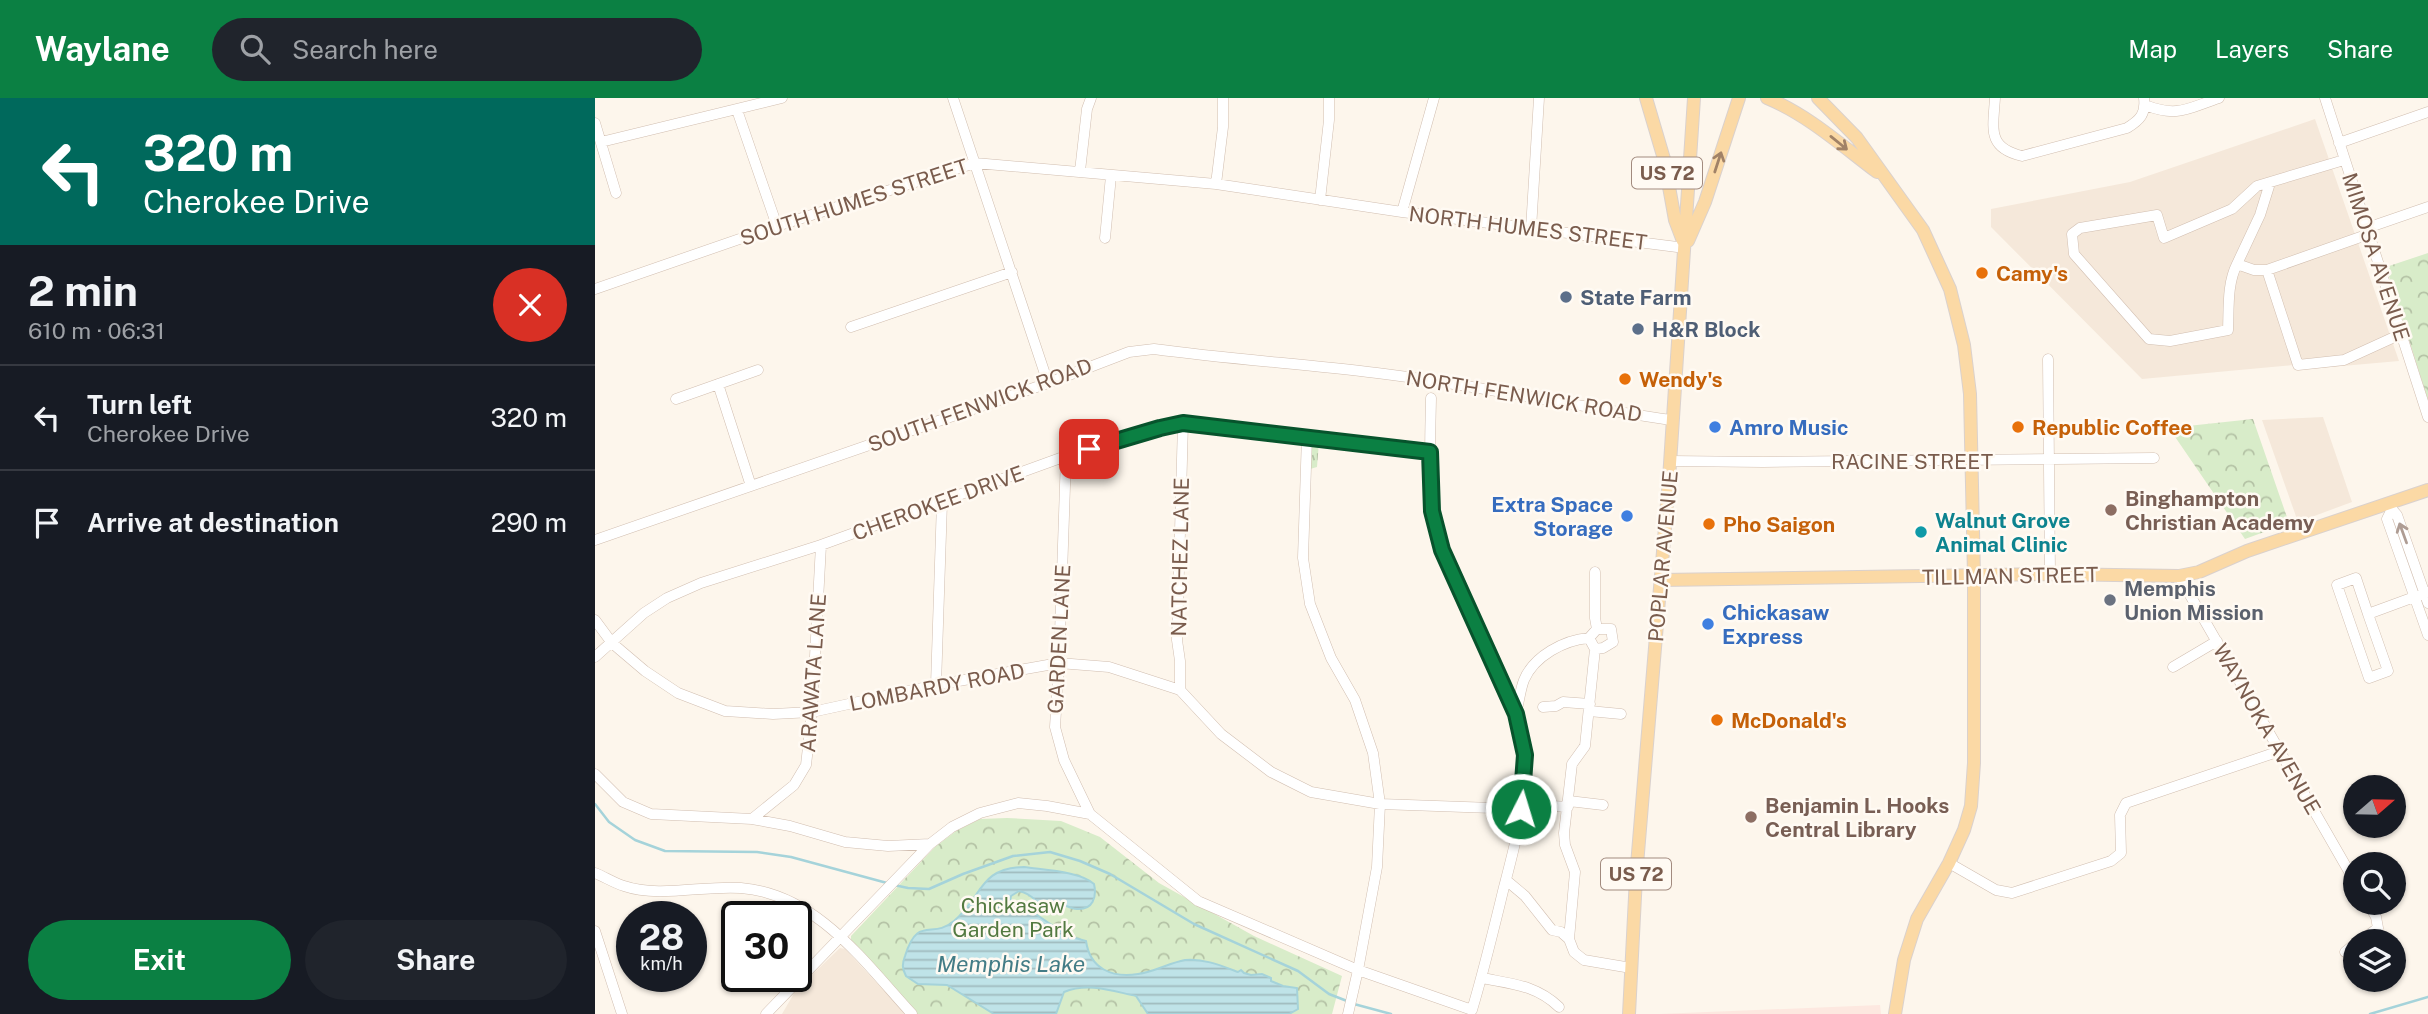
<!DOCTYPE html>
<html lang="en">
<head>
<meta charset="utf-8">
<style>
  :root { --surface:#171b24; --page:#20242c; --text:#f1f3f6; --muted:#9ea1a6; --line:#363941; --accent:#0b8043 }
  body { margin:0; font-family:"Public Sans",sans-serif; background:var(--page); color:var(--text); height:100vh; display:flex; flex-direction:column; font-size:26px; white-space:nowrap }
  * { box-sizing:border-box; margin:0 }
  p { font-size:23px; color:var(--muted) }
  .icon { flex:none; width:38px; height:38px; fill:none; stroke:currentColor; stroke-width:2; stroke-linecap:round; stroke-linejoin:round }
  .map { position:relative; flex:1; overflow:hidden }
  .sheet { display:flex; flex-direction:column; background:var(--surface); width:595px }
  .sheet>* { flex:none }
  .top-card { background:#00695c; color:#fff; overflow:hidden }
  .needle { width:46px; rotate:70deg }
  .controls { position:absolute; left:1748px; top:677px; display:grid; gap:14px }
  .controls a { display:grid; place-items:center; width:63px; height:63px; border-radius:50%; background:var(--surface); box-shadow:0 2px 5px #0004; font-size:35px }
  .speed { position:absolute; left:21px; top:803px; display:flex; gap:14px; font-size:35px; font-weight:700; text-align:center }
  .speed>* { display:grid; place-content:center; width:91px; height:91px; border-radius:50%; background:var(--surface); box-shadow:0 2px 5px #0004; line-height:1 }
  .speed small { font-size:18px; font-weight:400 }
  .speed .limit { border:4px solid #111; border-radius:10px; background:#fff; color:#111 }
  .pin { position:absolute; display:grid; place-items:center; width:60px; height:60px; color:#fff; margin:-30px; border-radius:14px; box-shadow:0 4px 10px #0006 }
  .me { position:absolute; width:77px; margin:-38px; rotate:5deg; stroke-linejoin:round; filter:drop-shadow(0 0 5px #0008) }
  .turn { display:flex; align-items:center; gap:24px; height:147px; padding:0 28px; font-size:32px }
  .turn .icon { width:91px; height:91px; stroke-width:2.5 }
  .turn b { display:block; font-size:49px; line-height:60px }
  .round { display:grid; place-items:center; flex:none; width:74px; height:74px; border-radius:37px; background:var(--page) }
  .headline { display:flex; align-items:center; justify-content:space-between; height:119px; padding:0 28px }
  h1 { font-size:42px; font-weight:700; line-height:52px }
  .cta { display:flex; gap:14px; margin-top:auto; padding:14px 28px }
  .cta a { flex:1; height:80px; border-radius:42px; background:var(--accent); color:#fff; font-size:28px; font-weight:700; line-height:80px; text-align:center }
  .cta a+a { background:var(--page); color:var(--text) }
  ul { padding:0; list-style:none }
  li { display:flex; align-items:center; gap:21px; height:105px; padding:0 28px; border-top:2px solid var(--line) }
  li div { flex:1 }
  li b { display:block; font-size:26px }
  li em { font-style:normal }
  header { display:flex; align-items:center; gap:42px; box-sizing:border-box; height:98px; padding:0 35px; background:var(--accent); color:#fff }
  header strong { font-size:33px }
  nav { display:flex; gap:38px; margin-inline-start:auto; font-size:24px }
  .search { width:490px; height:63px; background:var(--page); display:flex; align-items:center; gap:18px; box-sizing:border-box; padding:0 24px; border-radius:38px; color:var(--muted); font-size:26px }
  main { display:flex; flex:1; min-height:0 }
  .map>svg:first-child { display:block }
</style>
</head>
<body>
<header>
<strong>Waylane</strong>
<div class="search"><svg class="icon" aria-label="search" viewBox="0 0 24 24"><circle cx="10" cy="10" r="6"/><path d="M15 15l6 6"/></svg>Search here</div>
<nav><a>Map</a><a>Layers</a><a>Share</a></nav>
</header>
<main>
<section class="sheet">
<div class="top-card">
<div class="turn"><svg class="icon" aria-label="left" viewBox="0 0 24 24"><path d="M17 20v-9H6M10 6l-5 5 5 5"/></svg><div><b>320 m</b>Cherokee Drive</div></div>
</div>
<div class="headline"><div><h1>2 min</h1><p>610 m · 06:31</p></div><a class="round" style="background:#d93025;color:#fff"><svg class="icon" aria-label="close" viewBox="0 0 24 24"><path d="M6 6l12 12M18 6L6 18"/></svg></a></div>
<ul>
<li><svg class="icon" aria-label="left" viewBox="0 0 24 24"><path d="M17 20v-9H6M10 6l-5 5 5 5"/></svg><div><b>Turn left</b><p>Cherokee Drive</p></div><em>320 m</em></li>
<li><svg class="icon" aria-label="arrive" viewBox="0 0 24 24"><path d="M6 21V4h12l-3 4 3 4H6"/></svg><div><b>Arrive at destination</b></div><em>290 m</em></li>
</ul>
<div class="cta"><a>Exit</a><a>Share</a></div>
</section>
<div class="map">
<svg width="1833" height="916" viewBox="0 0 1833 916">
  <defs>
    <pattern id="grass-tufts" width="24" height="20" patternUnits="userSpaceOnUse" patternTransform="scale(1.75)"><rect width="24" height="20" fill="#d8ecc9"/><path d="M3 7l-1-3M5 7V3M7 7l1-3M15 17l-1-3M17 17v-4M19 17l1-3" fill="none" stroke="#b4c2a5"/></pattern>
    <pattern id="park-crowns" width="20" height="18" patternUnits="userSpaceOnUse" patternTransform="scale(1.75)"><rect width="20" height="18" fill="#d8ecc9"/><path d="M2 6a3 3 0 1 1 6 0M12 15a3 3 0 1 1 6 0" fill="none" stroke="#b4c2a5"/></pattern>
    <pattern id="water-rules" width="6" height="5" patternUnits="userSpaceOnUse" patternTransform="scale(1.75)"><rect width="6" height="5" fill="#bfe3e8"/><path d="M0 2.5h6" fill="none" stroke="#a0bbbe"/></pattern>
  </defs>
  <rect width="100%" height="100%" fill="#fdf6ec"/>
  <path fill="#f5e8da" d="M 1720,21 L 1804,263 L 1702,272 L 1698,267 L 1547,281 L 1396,129 L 1396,111 L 1535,84 Z
    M 1728,319 L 1757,404 L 1703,424 L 1667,322 Z
    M 245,850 L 250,851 L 311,916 L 187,916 L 201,892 Z"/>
  <path fill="#fde8e0" d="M 1285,907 L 1286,916 L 1064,916 Z"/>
  <path fill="url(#grass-tufts)" d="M 724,344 L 722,369 L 715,371 L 715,348 L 718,345 Z"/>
  <path fill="url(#park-crowns)" d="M 1833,155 L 1833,302 L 1791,169 Z
    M 1658,321 L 1694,425 L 1650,441 L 1574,330 Z
    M 412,720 L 466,723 L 505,739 L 564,785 L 659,838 L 747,878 L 737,916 L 322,916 L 256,845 L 256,838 L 340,749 L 361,733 L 385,721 Z"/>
  <path fill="url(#water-rules)" stroke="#a5d3da" stroke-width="2" d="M 429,769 C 448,772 485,773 499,786 C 502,799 498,812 482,811 C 476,811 470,807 465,805 C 440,816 445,797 424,793 L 416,798 L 414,809 L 420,815 L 439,815 L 473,838 L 491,843 C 495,871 517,880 543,876 C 559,874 574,865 590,862 C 608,860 627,868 643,874 L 646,872 L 649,875 L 656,877 L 667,876 L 676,880 L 676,883 L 688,888 L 702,890 L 703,911 L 694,916 L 553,916 L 541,898 C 517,893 493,884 469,894 L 461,916 L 399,916 L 352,887 L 323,886 L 311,878 C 307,870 307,866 310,858 C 323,816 337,842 359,823 C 388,798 384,770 429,769 Z"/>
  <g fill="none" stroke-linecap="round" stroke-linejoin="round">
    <path stroke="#a5d3da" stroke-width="2.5" d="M 0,706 L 14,724 L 40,742 L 70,753 L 162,754 L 196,759 L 292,785
      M 299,787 L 313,790 L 334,791 L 368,776 L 418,758 L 455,754 L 485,763 L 515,776 L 599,826 L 703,873 L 734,896 L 752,903
      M 759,906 L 796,916
      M 1775,916 L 1833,899"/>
    <defs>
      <path id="minor" d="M 358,0 L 453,285
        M 1400,0 C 1398,31 1392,50 1427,58 L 1532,30 C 1545,22 1551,16 1549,0
        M 1730,0 L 1833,319
        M 1550,7 C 1583,20 1593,10 1624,0
        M 142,12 L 182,128
        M 0,25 L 21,95
        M 6,44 L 187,0
        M 1744,45 L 1833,14
        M 1749,62 L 1662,88 L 1637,111 L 1569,140 L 1562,117 L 1485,130 L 1477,136 L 1479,156 L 1554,241 L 1575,243 L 1633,232 C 1634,209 1632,186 1642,166 L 1659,172 L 1672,172 L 1774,136
        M 485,73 L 492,11 L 496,0
        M 621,86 L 628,29 L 628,0
        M 725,102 L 734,22 L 734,0
        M 807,114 L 839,0
        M 1772,130 L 1833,109
        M 936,131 L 944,0
        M 510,140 L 516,78
        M 1642,166 L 1665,117 L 1675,85
        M 1672,172 L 1703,267 L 1749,262 L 1806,236
        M 0,191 L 182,128 L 380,65 L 621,86 L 807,114 L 1090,150
        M 256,229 L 417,174
        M 1453,261 L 1455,476
        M 123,286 L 156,388
        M 81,301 L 163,272
        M 712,338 L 708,460 L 715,506 L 736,560 L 760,602 L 778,655 L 785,706 L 782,769 L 763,872 L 753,916
        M 471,358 L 464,565 L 460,629 L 469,662 L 495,716
        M 1075,363 L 1168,364 L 1559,360
        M 1795,409 L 1802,417 L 1833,505
        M 1796,413 L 1792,421 L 1833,537
        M 0,442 L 453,285 L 534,254 L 559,251 C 633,261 708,266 782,275 C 881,287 978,308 1076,322
        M 1000,474 L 1000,520 L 1002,531
        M 1584,478 L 1760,784
        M 1773,516 L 1793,573 L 1774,580 L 1742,487 L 1761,480 L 1773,516 L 1833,494
        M 0,522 L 17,545 L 50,573 L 83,595 L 130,613 L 178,616 L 217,614 L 341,587 L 464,565 L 514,569 L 585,592 L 626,636 L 676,674 L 716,694 L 785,706 L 926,711
        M 0,559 L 49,515 L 72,500 L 106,485 L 226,447 L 471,358 L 565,330 L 588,325 L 835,354
        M 1578,569 L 1622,543
        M 341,587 L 347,404
        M 585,592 L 585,563 L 582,542 L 588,325
        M 948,609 L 961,608 L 968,604 L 995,606
        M 994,613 L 1026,616
        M 921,615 C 924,605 925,592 929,582 C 939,558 969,542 994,540
        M 0,676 L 28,704 L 56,716 L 157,721 L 195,728 L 250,744 L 293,748 L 335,746 L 357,729 L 385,715 L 423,705 L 452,708 L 495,716 L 603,803 L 763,872 L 877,912 C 889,872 899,830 909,789 C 920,747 932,703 930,658 C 926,592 876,528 852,467 C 831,413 835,357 836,300
        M 974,703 L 1008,707
        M 942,707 L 973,709
        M 157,721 L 199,687 L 211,667 L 217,614 L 226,447
        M 1354,765 L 1401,792 L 1417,795 L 1516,763 L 1526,755 L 1525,717 L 1531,705 L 1685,653
        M 0,775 C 10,779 19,785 29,788 C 64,800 110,787 146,790 C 222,796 269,864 317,916
        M 911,782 L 930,798 L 957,832 L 966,834 L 974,841 L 979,854 L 989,862 L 1036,870
        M 0,833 L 27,916
        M 974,841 L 980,774 L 970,747 L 969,735 L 977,666 L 990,648 L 1000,551 L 994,540 L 1002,531 L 1016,531 L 1018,544 L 1008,550 L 1000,551
        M 1764,844 L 1783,830 L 1781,819 L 1773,805
        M 1750,854 L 1760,846
        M 887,880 C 917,886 941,887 964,909
        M 171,916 L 335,746"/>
      <path id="major" d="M 1051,0 L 1069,61 L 1080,122 L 1088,143
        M 1172,0 C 1213,17 1246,47 1282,74
        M 1223,0 L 1262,40 L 1328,132 L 1355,191 L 1369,247 L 1375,296 L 1379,478 L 1379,665 L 1376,708 L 1369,732 L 1354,765 L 1322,821 L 1309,862 L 1300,916
        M 1093,143 L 1110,104 L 1144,0
        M 1066,482 L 1455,476 L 1584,478 L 1604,474 L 1652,453 L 1833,392
        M 1034,916 L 1041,779 L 1074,381 L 1099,0"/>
    </defs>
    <use href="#minor" stroke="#d1beb0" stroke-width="11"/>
    <use href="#major" stroke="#dad1cd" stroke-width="14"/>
    <use href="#minor" stroke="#fff" stroke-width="10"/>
    <use href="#major" stroke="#fbd9a5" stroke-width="12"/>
  </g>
  <defs><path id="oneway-shaft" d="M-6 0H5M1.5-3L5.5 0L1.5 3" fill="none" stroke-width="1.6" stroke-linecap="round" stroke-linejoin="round" transform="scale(1.75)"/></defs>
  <g stroke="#a18267">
    <use href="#oneway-shaft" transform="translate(1244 45) rotate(39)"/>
    <use href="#oneway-shaft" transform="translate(1123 64) rotate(-72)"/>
  </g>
  <use stroke="#af9d94" href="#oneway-shaft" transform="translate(1808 435) rotate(-110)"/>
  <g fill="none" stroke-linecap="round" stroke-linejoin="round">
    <defs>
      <path id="route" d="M 494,351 L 565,330 L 588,325 L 835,354 L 837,413 L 847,452 L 921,616 L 930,657 L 926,711"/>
    </defs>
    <use href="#route" stroke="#07532c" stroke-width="18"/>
    <use href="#route" stroke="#0b8043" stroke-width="12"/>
  </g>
  <g fill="#e8710a" stroke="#fffaf3" stroke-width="2.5">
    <circle cx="1387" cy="175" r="7"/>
    <circle cx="1030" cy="281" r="7"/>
    <circle cx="1423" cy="329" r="7"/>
    <circle cx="1114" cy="426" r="7"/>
    <circle cx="1122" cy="622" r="7"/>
  </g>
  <g fill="#5c6f8a" stroke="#fffaf3" stroke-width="2.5">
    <circle cx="971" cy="199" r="7"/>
    <circle cx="1043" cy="231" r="7"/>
  </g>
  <g fill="#3f7fe0" stroke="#fffaf3" stroke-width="2.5">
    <circle cx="1120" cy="329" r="7"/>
    <circle cx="1032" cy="418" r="7"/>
    <circle cx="1113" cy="526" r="7"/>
  </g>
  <g fill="#8d6e63" stroke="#fffaf3" stroke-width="2.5">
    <circle cx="1516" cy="412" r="7"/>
    <circle cx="1156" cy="719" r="7"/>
  </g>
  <circle fill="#0f9aa8" stroke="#fffaf3" stroke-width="2.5" cx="1326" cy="434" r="7"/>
  <circle fill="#6b7280" stroke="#fffaf3" stroke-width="2.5" cx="1515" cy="502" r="7"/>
  <g text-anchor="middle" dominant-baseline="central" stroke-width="5" stroke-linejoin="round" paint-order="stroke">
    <g fill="#fffaf3" stroke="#a28b7f" stroke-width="2">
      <rect x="1037" y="59.5" width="70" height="31" rx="5"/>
      <rect x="1006" y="760.5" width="70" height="31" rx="5"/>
    </g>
    <g font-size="19" font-weight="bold" fill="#7a5c4d">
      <text x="1072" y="75">US 72</text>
      <text x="1041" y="776">US 72</text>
    </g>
    <g font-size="21" fill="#7a5c4d" stroke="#fffaf3">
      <text transform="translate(259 104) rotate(-18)">SOUTH HUMES STREET</text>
      <text transform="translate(933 130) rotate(7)">NORTH HUMES STREET</text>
      <text transform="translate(1781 159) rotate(72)">MIMOSA AVENUE</text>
      <text transform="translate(929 298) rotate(9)">NORTH FENWICK ROAD</text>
      <text transform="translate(385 307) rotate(-20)">SOUTH FENWICK ROAD</text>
      <text x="1317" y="363">RACINE STREET</text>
      <text transform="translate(343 405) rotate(-20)">CHEROKEE DRIVE</text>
      <text transform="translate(1068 458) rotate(-85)">POPLAR AVENUE</text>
      <text transform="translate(585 459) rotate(-89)">NATCHEZ LANE</text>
      <text transform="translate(1415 478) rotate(-1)">TILLMAN STREET</text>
      <text transform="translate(464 541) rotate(-87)">GARDEN LANE</text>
      <text transform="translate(218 575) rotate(-86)">ARAWATA LANE</text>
      <text transform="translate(342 589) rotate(-11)">LOMBARDY ROAD</text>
      <text transform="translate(1672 631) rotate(60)">WAYNOKA AVENUE</text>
    </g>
    <g font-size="21" font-weight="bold" fill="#c56008" stroke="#fffaf3" text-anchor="start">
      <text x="1401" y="175">Camy's</text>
      <text x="1044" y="281">Wendy's</text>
      <text x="1437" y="329">Republic Coffee</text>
      <text x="1128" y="426">Pho Saigon</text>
      <text x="1136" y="622">McDonald's</text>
    </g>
    <g font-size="21" font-weight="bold" fill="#4e5e75" stroke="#fffaf3" text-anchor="start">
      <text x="985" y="199">State Farm</text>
      <text x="1057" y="231">H&amp;R Block</text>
    </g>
    <g font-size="21" font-weight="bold" fill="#366cbe" stroke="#fffaf3" text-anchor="start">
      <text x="1134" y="329">Amro Music</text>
      <text x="1018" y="406" text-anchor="end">Extra Space<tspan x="1018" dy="24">Storage</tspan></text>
      <text x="1127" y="514">Chickasaw<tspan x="1127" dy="24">Express</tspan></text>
    </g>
    <g font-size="21" font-weight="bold" fill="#785e54" stroke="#fffaf3" text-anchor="start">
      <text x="1530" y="400">Binghampton<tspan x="1530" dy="24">Christian Academy</tspan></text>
      <text x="1170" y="707">Benjamin L. Hooks<tspan x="1170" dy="24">Central Library</tspan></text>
    </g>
    <g font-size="21" font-weight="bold" fill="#0d838f" stroke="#fffaf3" text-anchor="start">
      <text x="1340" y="422">Walnut Grove<tspan x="1340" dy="24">Animal Clinic</tspan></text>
    </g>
    <g font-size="21" font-weight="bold" fill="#5b616d" stroke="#fffaf3" text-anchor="start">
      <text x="1529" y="490">Memphis<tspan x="1529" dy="24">Union Mission</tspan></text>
    </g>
    <g font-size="21" fill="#537a41" stroke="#fffaf3">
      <text x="418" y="807">Chickasaw<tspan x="418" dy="24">Garden Park</tspan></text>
    </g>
    <g font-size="23" font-style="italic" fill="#437c86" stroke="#fffaf3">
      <text x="416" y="865">Memphis Lake</text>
    </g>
  </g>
</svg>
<div class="controls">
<a><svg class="needle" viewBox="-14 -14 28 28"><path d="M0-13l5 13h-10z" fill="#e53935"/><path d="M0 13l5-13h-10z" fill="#9ea1a6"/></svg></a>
<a><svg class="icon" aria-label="search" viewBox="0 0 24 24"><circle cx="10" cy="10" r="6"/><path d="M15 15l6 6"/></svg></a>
<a><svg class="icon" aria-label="layers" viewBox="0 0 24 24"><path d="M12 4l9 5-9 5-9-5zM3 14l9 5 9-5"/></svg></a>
</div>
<div class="speed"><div>28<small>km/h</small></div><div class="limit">30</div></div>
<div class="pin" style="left:494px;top:351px;background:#d93025"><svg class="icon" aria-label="arrive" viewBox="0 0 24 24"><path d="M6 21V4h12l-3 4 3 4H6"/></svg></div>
<svg class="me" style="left:926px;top:711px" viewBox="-20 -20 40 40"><circle r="17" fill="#0b8043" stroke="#fff" stroke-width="3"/><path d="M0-11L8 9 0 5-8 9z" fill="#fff"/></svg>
</div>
</main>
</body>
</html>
